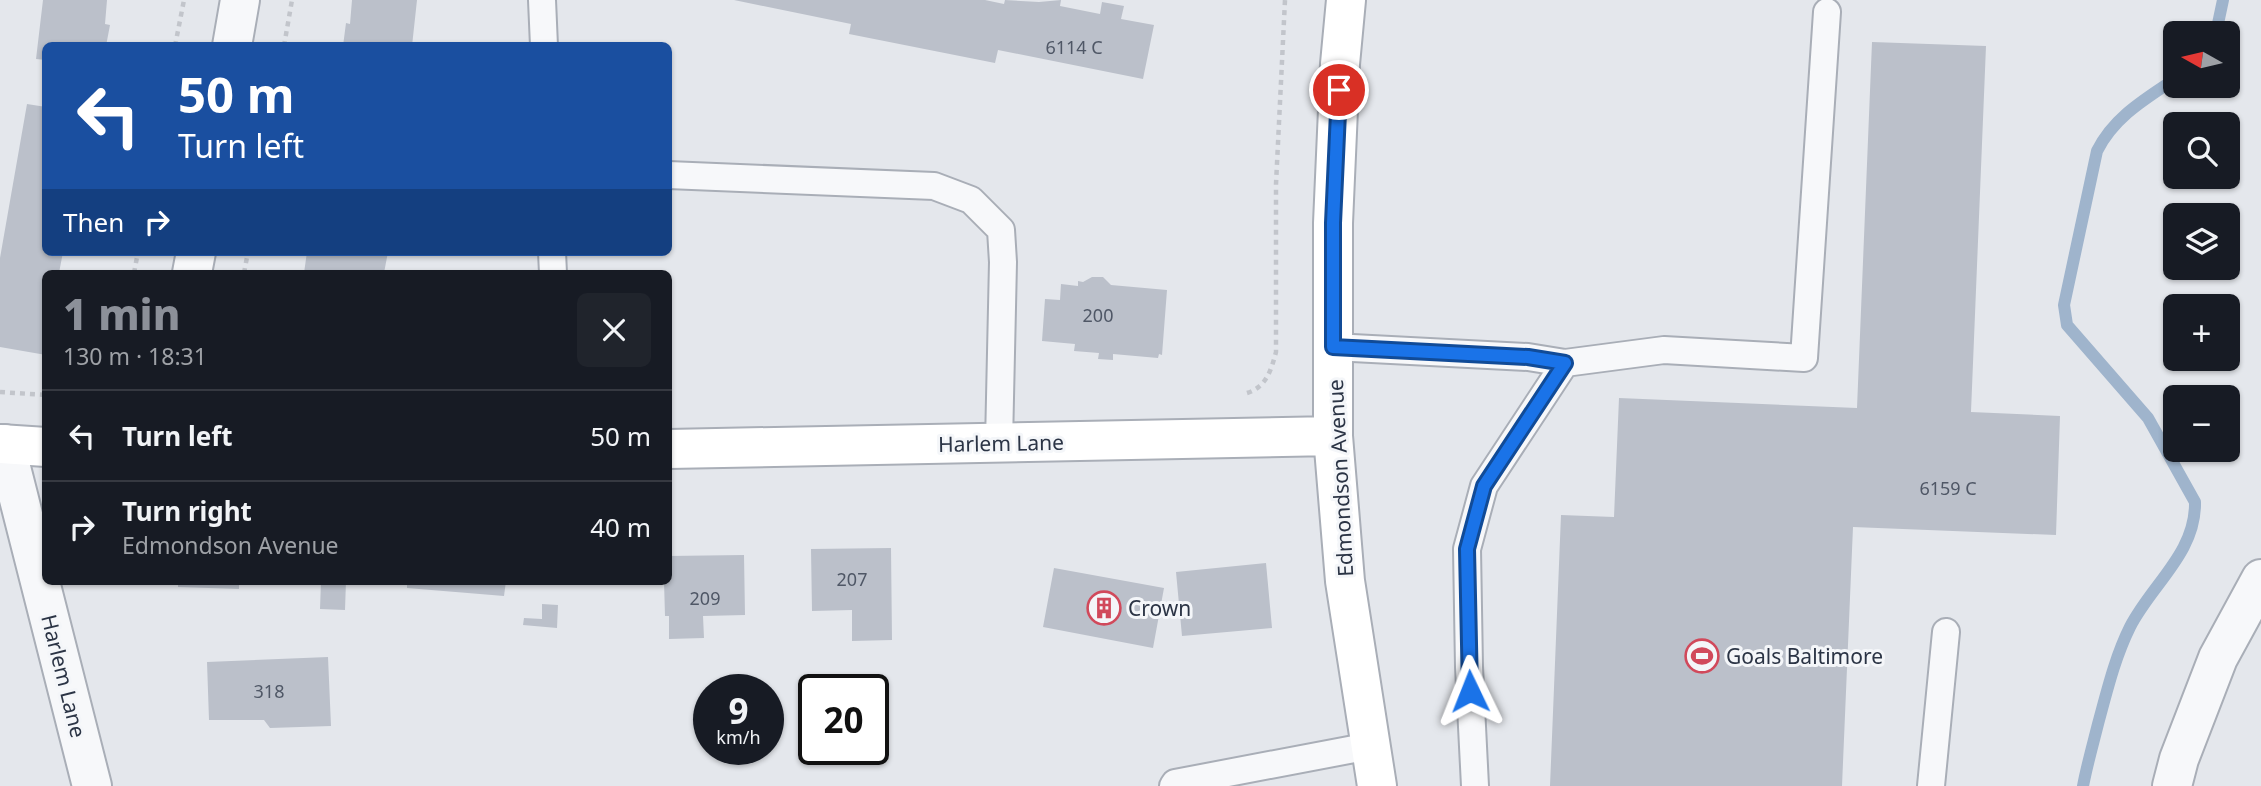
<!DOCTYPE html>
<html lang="en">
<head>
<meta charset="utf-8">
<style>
  :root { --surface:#171b24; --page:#20242c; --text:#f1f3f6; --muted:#9ea1a6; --line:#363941; --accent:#8c9099 }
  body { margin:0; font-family:"Noto Sans",sans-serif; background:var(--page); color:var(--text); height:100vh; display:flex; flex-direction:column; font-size:26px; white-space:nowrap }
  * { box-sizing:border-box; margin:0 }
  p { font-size:23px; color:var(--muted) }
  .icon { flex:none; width:38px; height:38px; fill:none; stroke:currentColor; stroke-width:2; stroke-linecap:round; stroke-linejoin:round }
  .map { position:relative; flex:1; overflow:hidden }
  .panel { position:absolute; left:42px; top:270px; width:630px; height:315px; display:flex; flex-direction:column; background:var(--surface); border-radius:10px; box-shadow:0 2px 5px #0004 }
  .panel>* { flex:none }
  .guide { position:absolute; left:42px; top:42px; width:630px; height:214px; border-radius:10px; box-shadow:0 2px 5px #0004; background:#1a4fa0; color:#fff; overflow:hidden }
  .needle { width:46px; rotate:278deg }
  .fabs { position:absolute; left:2163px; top:21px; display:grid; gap:14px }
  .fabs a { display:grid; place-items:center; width:77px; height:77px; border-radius:10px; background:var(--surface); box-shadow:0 2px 5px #0004; font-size:35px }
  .speed { position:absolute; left:693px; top:674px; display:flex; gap:14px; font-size:35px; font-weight:700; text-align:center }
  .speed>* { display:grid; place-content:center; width:91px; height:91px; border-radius:50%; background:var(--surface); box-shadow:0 2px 5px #0004; line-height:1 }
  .speed small { font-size:18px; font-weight:400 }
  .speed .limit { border:4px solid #111; border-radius:10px; background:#fff; color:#111 }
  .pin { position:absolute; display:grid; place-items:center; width:60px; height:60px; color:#fff; margin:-30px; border:4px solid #fff; border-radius:50%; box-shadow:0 2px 7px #0007 }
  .me { position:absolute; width:77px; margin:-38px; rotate:358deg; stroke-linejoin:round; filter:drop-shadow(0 0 5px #0008) }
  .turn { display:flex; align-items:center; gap:24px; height:147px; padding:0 21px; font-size:32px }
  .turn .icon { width:91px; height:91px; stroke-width:2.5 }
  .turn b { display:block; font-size:49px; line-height:60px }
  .then { display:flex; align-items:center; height:66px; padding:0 21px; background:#0003; gap:14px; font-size:26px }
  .round { display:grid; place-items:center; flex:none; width:74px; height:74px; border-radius:10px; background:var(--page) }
  .summary { display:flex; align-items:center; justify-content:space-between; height:119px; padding:0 21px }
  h1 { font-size:42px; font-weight:800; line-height:52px; color:var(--accent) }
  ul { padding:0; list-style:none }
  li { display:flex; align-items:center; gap:21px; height:91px; padding:0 21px; border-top:2px solid var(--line) }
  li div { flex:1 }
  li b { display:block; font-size:26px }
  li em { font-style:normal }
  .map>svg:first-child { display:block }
</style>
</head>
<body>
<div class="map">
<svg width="2261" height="786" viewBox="0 0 2261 786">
  <rect width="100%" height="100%" fill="#e4e7ec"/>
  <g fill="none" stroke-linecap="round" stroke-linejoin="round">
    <path stroke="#9fb4cc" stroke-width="12" d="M 2216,33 L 2223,0
      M 2083,786 C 2087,765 2093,744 2098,724 C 2107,691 2115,657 2130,627 C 2152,584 2196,553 2195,502 L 2148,418 L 2067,325 L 2064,305 L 2097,151 C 2114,117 2145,99 2175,79"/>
  </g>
  <path fill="#bbc0ca" d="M 43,0 L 107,0 L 105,24 L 110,25 L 106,46 L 46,46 L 46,60 L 36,59 Z
    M 352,0 L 417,0 L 412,46 L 343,46 L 346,23 L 350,24 Z
    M 734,0 L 985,0 L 1004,4 L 1005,0 L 1039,2 L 1061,0 L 1060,6 L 1100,14 L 1102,2 L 1124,6 L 1121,19 L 1154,25 L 1143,79 L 998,50 L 995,63 L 849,34 L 851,24 Z
    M 1872,42 L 1986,46 L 1971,412 L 2060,416 L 2056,535 L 1853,527 L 1842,786 L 1550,786 L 1561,515 L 1614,517 L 1619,398 L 1857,408 Z
    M 27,104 L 46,107 L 46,252 L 63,252 L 59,273 L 46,273 L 46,355 L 0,347 L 0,258 Z
    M 307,252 L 388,252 L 384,273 L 304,273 Z
    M 1092,277 L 1103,277 L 1111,285 L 1167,290 L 1162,355 L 1159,354 L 1158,358 L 1113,354 L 1113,360 L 1098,359 L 1099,353 L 1074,351 L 1075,344 L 1042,341 L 1045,299 L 1060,300 L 1061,284 L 1078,286 L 1078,281 L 1083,282 Z
    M 891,548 L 892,640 L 852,641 L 852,610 L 812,611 L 811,549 Z
    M 744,555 L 745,615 L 703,616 L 704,638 L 669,639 L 669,616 L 665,616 L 664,581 L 668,581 L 668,556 Z
    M 1266,563 L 1272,628 L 1182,636 L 1176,572 Z
    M 1054,568 L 1164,588 L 1153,648 L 1043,627 Z
    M 178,581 L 239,581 L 239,589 L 178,587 Z
    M 321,581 L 346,581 L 345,610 L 320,609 Z
    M 407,581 L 506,581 L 504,596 L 407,588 Z
    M 542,604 L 558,605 L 557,628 L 523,625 L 524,618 L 542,619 Z
    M 328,657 L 331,726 L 270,728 L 264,720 L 209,720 L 207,662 Z"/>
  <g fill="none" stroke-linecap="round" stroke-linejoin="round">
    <defs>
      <path id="lane" d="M 542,0 L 544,46
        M 668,175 L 934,186 L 971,200 L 1001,230 L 1003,262 L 999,443
        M 552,252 L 553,273
        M 1333,347 L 1528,357 L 1565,363 L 1484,486 L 1467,549 L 1469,667 L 1475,786
        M 1565,363 L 1664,350 L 1804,358 L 1827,12
        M 1173,786 L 1175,783 L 1370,746
        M 1931,786 L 1946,632"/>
      <path id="street" d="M 232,46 L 240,0
        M 192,273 L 196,252
        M 5,444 L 92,786
        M 2172,786 L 2179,759 L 2218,658 L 2261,579"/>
      <path id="secondary" d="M 1346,0 L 1340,64 L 1333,223 L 1333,436 L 1345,581 L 1377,786
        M 0,444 L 46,447
        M 668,449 L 1333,436"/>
    </defs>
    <use href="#lane" stroke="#a9aeb7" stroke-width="30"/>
    <use href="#street" stroke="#a9aeb7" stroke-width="42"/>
    <use href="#secondary" stroke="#a9aeb7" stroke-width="42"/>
    <path stroke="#c2c5cb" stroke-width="4.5" stroke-dasharray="5 5" stroke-linecap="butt" d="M 175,46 L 184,0
      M 284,46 L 292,0
      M 134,273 L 138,252
      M 244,273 L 248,252
      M 0,392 L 46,395
      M 1247,393 C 1266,387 1271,371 1276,352 L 1276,184 L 1285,0"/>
    <use href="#lane" stroke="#f7f8fa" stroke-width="26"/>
    <use href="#street" stroke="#f7f8fa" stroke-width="38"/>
    <use href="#secondary" stroke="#fff" stroke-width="38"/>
  </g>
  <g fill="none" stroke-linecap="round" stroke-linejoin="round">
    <defs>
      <path id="route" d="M 1339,90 L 1333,223 L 1333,347 L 1528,357 L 1565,363 L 1484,486 L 1467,549 L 1470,691"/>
    </defs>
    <use href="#route" stroke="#114b97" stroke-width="18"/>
    <use href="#route" stroke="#1a73e8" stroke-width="12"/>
  </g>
  <defs>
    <symbol id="building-ring" viewBox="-11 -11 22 22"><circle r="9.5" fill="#f4f6f9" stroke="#d1495b" stroke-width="1.5"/><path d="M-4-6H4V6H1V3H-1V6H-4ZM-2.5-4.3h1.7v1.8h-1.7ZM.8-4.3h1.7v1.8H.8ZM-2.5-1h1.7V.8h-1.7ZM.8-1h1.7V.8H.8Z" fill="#d1495b"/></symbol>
    <symbol id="stadium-ring" viewBox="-11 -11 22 22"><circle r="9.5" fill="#f4f6f9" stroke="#d1495b" stroke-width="1.5"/><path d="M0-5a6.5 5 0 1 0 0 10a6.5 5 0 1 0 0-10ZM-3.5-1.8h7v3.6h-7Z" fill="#d1495b"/></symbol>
  </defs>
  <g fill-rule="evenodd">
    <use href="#building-ring" x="1085" y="589" width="38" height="38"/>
    <use href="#stadium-ring" x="1683" y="637" width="38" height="38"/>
  </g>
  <g text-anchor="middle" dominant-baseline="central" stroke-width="6" stroke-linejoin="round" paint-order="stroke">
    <g font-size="18" fill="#4f5766">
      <text x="1074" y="47">6114 C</text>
      <text x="1098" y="315">200</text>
      <text x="1948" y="488">6159 C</text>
      <text x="852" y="579">207</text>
      <text x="705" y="598">209</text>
      <text x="269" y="691">318</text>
    </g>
    <g font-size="21" fill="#2b3445" stroke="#f4f6f9">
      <text transform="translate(1001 443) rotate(-1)">Harlem Lane</text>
      <text transform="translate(1340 478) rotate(-93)">Edmondson Avenue</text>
      <text transform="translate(64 676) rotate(76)">Harlem Lane</text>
    </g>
    <g font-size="21" fill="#2b3445" stroke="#f4f6f9" text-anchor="start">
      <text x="1128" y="608">Crown</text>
      <text x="1726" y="656">Goals Baltimore</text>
    </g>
  </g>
</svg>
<div class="fabs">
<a><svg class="needle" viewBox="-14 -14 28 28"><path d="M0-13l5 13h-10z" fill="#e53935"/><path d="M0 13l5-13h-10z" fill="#9ea1a6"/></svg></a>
<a><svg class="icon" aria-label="search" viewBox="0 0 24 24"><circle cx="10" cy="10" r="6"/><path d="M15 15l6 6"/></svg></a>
<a><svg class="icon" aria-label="layers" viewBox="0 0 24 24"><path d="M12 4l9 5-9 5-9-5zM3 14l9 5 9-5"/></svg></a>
<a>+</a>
<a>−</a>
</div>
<div class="speed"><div>9<small>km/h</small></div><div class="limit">20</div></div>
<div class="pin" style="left:1339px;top:90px;background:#d93025"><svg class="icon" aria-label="arrive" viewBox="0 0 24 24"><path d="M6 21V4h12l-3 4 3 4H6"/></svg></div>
<svg class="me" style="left:1470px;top:691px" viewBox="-20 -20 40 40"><path d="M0-17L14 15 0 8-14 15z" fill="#1a73e8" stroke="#fff" stroke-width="4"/></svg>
<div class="guide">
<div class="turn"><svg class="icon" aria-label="left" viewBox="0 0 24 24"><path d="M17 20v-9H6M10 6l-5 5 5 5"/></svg><div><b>50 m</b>Turn left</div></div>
<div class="then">Then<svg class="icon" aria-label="right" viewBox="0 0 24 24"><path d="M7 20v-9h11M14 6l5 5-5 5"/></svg></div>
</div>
<section class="panel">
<div class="summary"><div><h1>1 min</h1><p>130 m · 18:31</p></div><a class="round"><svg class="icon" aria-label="close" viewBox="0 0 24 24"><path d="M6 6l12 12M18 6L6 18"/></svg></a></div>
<ul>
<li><svg class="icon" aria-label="left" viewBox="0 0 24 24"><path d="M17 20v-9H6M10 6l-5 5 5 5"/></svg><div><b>Turn left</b></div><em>50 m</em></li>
<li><svg class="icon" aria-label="right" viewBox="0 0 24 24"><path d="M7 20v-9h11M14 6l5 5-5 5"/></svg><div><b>Turn right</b><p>Edmondson Avenue</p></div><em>40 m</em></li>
</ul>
</section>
</div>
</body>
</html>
